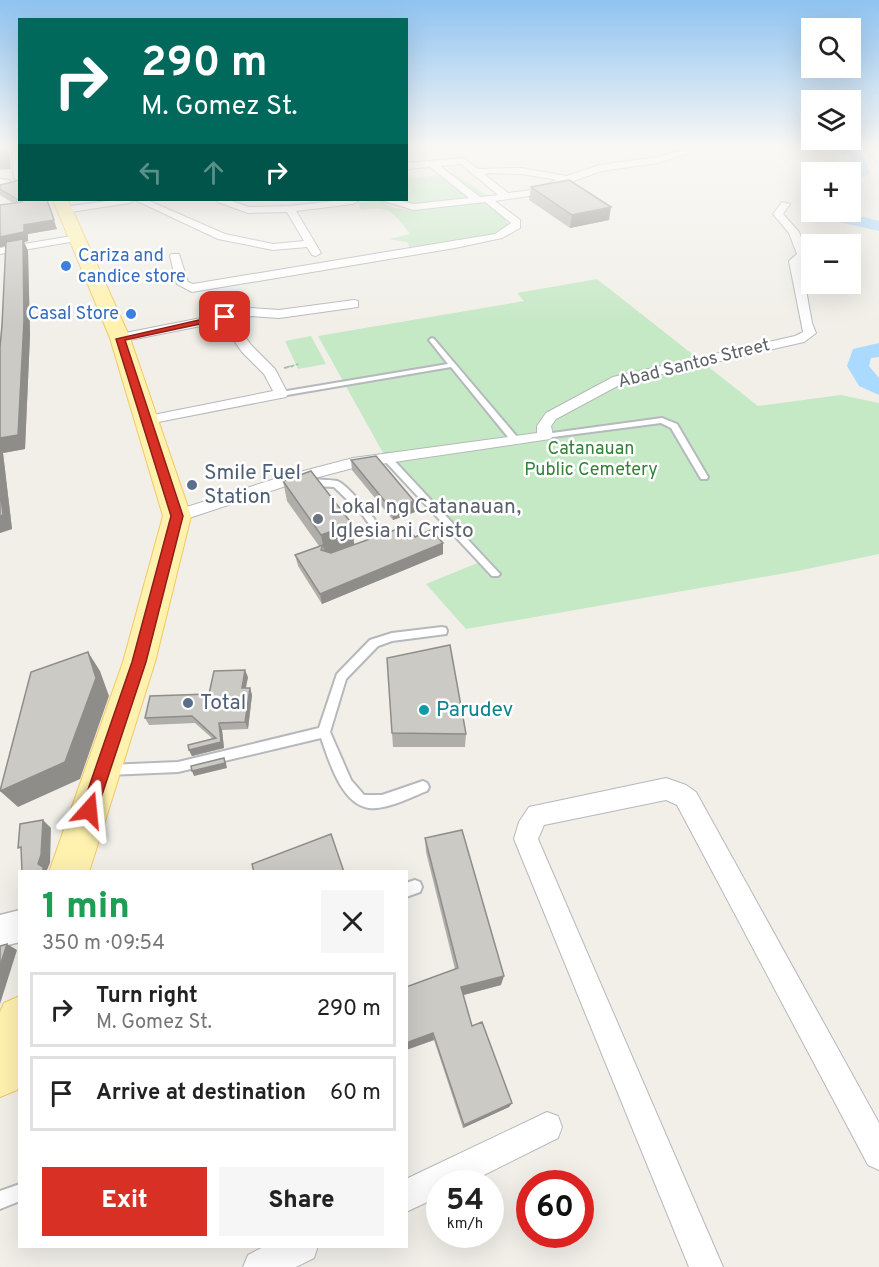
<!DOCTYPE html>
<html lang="en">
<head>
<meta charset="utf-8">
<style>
  :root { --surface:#fff; --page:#f6f6f6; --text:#222; --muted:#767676; --line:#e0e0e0; --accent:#d93025 }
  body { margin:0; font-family:Overpass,sans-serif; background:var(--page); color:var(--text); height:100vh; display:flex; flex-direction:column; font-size:22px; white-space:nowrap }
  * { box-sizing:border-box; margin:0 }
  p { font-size:20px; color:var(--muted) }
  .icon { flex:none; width:33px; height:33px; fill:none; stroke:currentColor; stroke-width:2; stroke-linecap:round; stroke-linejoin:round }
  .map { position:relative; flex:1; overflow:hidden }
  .sheet { position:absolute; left:18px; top:870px; width:390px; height:378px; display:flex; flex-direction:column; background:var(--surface); border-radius:0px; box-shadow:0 6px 24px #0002 }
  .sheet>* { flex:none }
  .top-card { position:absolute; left:18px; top:18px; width:390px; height:183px; border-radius:0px; box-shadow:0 6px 24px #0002; background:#00695c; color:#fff; overflow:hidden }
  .tools { position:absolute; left:801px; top:18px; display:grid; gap:12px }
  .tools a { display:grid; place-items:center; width:60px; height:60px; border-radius:0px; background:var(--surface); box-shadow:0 6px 24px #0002; font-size:30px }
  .speed { position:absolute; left:426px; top:1170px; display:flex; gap:12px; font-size:30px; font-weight:700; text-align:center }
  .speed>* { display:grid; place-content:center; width:78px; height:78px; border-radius:50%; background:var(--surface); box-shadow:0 6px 24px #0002; line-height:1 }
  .speed small { font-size:15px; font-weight:400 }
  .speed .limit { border:9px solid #d22; background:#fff; color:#111 }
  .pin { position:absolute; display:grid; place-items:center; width:51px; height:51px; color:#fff; margin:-26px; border-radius:12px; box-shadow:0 3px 9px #0006 }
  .me { position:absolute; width:66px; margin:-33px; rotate:18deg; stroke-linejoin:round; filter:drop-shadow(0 0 4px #0008) }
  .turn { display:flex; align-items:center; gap:21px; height:126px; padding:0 24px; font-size:27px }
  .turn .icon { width:78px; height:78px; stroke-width:2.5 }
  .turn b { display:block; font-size:42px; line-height:51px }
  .lanes { display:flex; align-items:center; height:57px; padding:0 24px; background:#0003; justify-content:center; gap:30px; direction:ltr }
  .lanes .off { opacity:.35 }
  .round { display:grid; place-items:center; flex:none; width:63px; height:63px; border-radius:0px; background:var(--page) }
  .summary { display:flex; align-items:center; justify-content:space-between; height:102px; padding:0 24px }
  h1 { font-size:36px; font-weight:800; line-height:45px; color:#1e9e55 }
  .button { display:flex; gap:12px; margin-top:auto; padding:12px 24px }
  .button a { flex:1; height:69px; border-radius:0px; background:var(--accent); color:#fff; font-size:24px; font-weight:800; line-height:69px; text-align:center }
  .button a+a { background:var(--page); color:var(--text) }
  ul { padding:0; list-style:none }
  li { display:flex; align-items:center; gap:18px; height:75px; margin:0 12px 9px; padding:0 12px; border:3px solid var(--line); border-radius:0px }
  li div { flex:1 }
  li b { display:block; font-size:22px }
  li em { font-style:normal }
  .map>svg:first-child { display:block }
</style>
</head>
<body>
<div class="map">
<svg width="879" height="1267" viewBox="0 0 879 1267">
  <rect width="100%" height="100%" fill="#f1efe8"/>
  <path fill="#c5e8c5" d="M 453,173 L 490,197 L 414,207 L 393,200 L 406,200 L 407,179 Z
    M 373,200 C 382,200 387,206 395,208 C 423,214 457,204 485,201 L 501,214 L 510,227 L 495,235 L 411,250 L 407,242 L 389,239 L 410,234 C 392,211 390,206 361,210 L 358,203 Z
    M 597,279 L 758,406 L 841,395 L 879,403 L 879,554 L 797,571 L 466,629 L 426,584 L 485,560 L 387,460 L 318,336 L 524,301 L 517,293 Z
    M 311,336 L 326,364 L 298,369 L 285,341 Z"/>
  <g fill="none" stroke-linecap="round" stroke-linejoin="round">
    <path fill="#aadaff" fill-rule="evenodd" d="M 830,147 L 861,149 L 870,173 L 850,184 L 850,173 L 854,171 L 849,155 L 832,150 Z
      M 827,212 L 846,212 L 879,221 L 879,231 L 839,222 Z
      M 879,343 L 879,357 L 871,358 L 869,366 L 879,378 L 879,395 L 859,386 L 847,366 L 853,349 Z"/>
    <defs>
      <path id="service" d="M 432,338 L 434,339 L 518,438 L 518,442 L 512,442 L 451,367 L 281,396 L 277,394 L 281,392 L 448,364 L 429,340 Z
        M 662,418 L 677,424 L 708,477 L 707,479 L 701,479 L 671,428 L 661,423 L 545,438 L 541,436 L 545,434 Z
        M 386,454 L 389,455 L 498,572 L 500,574 L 498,576 L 492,576 L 383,459 L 382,457 Z
        M 309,477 C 318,481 327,479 337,481 C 349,485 379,525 388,537 L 390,539 C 387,544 379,546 374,544 L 372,542 L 379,538 L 362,514 L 334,487 L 313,486 L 305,480 Z
        M 442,627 L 446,628 L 447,631 L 446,634 L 392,641 L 378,646 L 346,679 L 330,732 L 351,780 L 364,795 L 382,795 L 423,781 L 427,783 L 429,787 L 427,791 C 411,797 387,810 369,808 C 341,804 329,760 321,738 L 178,772 L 108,775 L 104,774 L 102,770 L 104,766 L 108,765 L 178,762 L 319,728 L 337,674 L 370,640 L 392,633 Z
        M 415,880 L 420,882 L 422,887 L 420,892 L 406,897 L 406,883 Z
        M 20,1184 L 20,1201 L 0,1209 L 0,1191 Z"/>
      <path id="minor" d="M 11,147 L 19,147 L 20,181 L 14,178 Z
        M 694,147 L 707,147 L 658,163 L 601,171 L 536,195 L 495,201 L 520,220 L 520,228 L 502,238 L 455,248 L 192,292 L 177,284 L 170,256 L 171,254 L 179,254 L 188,282 L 193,284 L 495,234 L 511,223 L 485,202 L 414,210 L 380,200 L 395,200 L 414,204 L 469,198 L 430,167 L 406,169 L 406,163 L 463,158 L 478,169 L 522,168 L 566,176 L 600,165 L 657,157 ZM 461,164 L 498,195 L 480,197 L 440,166 ZM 488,173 L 522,174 L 557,180 L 531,190 L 508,193 L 484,174 Z
        M 114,200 L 135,200 L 130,203 L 64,213 L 59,210 L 64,207 Z
        M 135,200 L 147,200 L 225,234 L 273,244 L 304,241 L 287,212 L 248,213 L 218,202 L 217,200 L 229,200 L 249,207 L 290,206 L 342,200 L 358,201 L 353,204 L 296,211 L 321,253 L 316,256 L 312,255 L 307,247 L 273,250 L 218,239 Z
        M 782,202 L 790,204 L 783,214 L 799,232 L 808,255 L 801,262 L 812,323 L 816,333 L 804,342 L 623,383 L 556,419 L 551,426 L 553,436 L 550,439 L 353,468 L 292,484 L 177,522 L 171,520 L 169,516 L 171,512 L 281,477 L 353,458 L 537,433 L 537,426 L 546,413 L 613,377 L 795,336 L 803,332 L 789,261 L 797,254 L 789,233 L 773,214 Z
        M 78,235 L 82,236 L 82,240 L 0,254 L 0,248 Z
        M 354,300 L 358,301 L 358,307 L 279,318 L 252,316 L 232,320 L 252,346 L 275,369 L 288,394 L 286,397 L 148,424 L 141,420 L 148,416 L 273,391 L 264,374 L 242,352 L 221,322 L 120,342 L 115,341 L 114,338 L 115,335 L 252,308 L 279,310 Z
        M 666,778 L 686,785 L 696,792 L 879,1123 L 879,1170 L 868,1165 L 677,805 L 666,800 L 544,825 L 538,839 L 723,1267 L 689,1267 L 514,839 L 519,822 L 529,807 Z
        M 547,1112 L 558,1116 L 562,1127 L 558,1138 L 466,1184 L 440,1184 L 440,1196 L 406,1212 L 406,1179 Z
        M 265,1246 L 318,1246 L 314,1258 L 296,1267 L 243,1267 L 248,1255 Z"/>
      <path id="tertiary" d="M 0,179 L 9,180 L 11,182 L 0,185 Z
        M 20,910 L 20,942 L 0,947 L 0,915 Z"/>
      <path id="primary" d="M 53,200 L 68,200 L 130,338 L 191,516 L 155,662 L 89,872 L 49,872 L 123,662 L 163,516 L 110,338 Z
        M 20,996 L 20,1083 L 17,1090 L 0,1097 L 0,1012 L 4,1003 Z"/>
    </defs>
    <use href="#service" stroke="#b5b8bc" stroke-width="4"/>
    <use href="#minor" stroke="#b5b8bc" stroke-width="2"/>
    <use href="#tertiary" stroke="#b5b8bc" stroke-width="3"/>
    <use href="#primary" stroke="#f2c960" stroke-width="2"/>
    <path stroke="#9cc7a9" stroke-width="1.5" stroke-dasharray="3 1.5" stroke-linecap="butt" d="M 287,367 L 299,364"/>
    <path stroke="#9cc7a9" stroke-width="2" stroke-dasharray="4.5 2" stroke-linecap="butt" d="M 284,368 L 293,366"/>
    <use href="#service" fill="#fff" fill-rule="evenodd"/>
    <use href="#minor" fill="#fff" fill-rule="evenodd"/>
    <use href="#tertiary" fill="#fff" fill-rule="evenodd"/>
    <use href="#primary" fill="#fff2af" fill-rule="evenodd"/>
  </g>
  <path fill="#afaea9" d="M 0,185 L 57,229 L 28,234 L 28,241 L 24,242 L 28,251 L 30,335 L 25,449 L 3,453 L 12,529 L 0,533 L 2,325 L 6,246 L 0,247 L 13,203 L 0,195 Z
    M 531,187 L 609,220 L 570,228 L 529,200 Z
    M 351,460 L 415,512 L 393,520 L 352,470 Z
    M 283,481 L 352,524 L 354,544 L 415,537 L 443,543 L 443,554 L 322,604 L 298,566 L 295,555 L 319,546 L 287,501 Z
    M 248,677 L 246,688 L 250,688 L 252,695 L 248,729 L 222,730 L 224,748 L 192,756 L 189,750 L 213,739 L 195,723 L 149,725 L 145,718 L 209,694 Z
    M 392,733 L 466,734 L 465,747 L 393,747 Z
    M 425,838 L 501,985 L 463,995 L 472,1026 L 512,1103 L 509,1107 L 463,1128 L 434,1040 L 406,1050 L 455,969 L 426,852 Z"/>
  <path fill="#8f8d8a" d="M 4,147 L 6,147 L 9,155 L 11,169 L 0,170 L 0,153 Z
    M 47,200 L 57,229 L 28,234 L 28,241 L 24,242 L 28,251 L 30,335 L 25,449 L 3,453 L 12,529 L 0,533 L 0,438 L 23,242 L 0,247 L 0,237 L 24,225 Z
    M 611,207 L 609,220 L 570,228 L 572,215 Z
    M 414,501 L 415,512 L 393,520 L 392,510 Z
    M 352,524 L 354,544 L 325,555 L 321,535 Z
    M 443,543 L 443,554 L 322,604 L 320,594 Z
    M 88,652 L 100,671 L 109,696 L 80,779 L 18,807 L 0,791 Z
    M 245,670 L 248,677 L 244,695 L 242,688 Z
    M 250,688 L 252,695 L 248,729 L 245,722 Z
    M 219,723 L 222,730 L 224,748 L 192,756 L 189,750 L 221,742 Z
    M 224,758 L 226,763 L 227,768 L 194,776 L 192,771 Z
    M 43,820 L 51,828 L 50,863 L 47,870 L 48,872 L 43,872 L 38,864 Z
    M 7,944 L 17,950 L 0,1004 L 0,966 Z
    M 504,976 L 501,985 L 460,996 L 461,987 Z
    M 433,1033 L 434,1040 L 406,1050 L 406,1043 Z
    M 512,1103 L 509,1107 L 463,1128 L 464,1125 Z"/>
  <path fill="#cccac5" stroke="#8f8d8a" stroke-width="1.5" d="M 0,147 L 4,147 L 4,153 L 0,153 Z
    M 18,147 L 20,147 L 20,159 L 19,159 Z
    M 20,180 L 20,200 L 47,200 L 54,220 L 24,225 L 24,232 L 0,237 L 0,205 L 22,202 L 0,189 L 0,185 Z
    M 569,180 L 611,207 L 572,215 L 531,187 Z
    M 23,239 L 24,321 L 18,435 L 0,438 L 0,347 L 2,325 L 6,242 Z
    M 376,456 L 414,501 L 392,510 L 351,460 Z
    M 311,471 L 352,524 L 321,535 L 283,481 Z
    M 0,487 L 3,515 L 0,516 Z
    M 406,526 L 415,537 L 431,530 L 443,543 L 320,594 L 295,555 L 323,545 L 321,550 L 331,553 Z
    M 450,645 L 466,734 L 392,733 L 387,658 Z
    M 88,652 L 96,678 L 65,762 L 0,791 L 31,672 Z
    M 245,670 L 242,688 L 250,688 L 245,722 L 219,723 L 221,742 L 189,750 L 188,745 L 216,738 L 192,716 L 145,718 L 150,696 L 209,694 L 214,671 Z
    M 224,758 L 225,763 L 192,771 L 191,766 Z
    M 43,820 L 41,855 L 38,864 L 43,867 L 43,872 L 22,872 L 21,847 L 18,848 L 20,824 Z
    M 462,830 L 504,976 L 461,987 L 472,1026 L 482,1022 L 512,1103 L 464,1125 L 433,1033 L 406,1043 L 406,987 L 458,968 L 425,838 Z
    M 331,834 L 344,872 L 254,872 L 252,864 Z
    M 7,944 L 0,966 L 0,946 Z"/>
  <linearGradient id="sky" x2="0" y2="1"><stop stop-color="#8fc3f1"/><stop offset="0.45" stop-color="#f9f8f5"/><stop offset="1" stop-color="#f9f8f5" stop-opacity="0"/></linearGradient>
  <rect width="879" height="324" fill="url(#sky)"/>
  <path fill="#d93025" stroke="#8d1f18" stroke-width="1.5" d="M 225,314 L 229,317 L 228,318 L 125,340 L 183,516 L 146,662 L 97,810 L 95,816 L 89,818 L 83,816 L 81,810 L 132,662 L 171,516 L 116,339 Z"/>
  <g fill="#3f7fe0" stroke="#fff" stroke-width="2">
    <circle cx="66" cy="266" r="6"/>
    <circle cx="131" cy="314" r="6"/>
  </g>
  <g fill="#5c6f8a" stroke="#fff" stroke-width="2">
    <circle cx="192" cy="485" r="6"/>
    <circle cx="188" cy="703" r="6"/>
  </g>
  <circle fill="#6b7280" stroke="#fff" stroke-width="2" cx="318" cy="519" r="6"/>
  <circle fill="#0f9aa8" stroke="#fff" stroke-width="2" cx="424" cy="710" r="6"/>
  <g text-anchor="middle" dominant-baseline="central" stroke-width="5" stroke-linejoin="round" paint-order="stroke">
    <g font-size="18" fill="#366cbe" stroke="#fff" text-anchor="start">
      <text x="78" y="256">Cariza and<tspan x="78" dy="21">candice store</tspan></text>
      <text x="119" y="314" text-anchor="end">Casal Store</text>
    </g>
    <g font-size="18" fill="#5f6368" stroke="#fff">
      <text transform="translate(694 364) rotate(-14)">Abad Santos Street</text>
    </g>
    <g font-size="18" fill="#348238" stroke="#fff">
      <text x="591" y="449">Catanauan<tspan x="591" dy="21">Public Cemetery</tspan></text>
    </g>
    <g font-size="21" fill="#4e5e75" stroke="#fff" text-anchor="start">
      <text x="204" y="473">Smile Fuel<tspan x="204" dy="24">Station</tspan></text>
      <text x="200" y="703">Total</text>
    </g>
    <g font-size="21" fill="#5b616d" stroke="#fff" text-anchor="start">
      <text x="330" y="507">Lokal ng Catanauan,<tspan x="330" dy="24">Iglesia ni Cristo</tspan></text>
    </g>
    <g font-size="21" fill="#0d838f" stroke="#fff" text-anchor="start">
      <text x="436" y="710">Parudev</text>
    </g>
  </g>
</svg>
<div class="tools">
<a><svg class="icon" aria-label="search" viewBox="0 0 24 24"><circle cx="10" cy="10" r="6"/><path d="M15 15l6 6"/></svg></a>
<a><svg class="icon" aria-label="layers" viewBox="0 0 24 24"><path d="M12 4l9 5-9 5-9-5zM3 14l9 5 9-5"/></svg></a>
<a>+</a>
<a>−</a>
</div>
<div class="speed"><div>54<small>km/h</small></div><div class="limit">60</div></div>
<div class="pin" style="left:225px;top:317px;background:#d93025"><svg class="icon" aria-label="arrive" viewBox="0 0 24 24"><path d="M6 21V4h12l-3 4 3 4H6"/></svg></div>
<svg class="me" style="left:89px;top:810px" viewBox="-20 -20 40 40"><path d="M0-17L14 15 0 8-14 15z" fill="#d93025" stroke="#fff" stroke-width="4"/></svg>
<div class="top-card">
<div class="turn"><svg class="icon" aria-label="right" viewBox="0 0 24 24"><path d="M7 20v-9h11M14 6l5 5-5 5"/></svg><div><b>290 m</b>M. Gomez St.</div></div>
<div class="lanes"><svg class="icon off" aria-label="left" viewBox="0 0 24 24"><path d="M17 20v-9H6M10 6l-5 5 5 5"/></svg><svg class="icon off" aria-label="ahead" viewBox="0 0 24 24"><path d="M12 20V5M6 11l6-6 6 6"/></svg><svg class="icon" aria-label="right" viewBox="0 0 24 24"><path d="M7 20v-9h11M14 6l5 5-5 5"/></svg></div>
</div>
<section class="sheet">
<div class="summary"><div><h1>1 min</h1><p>350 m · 09:54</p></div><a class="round"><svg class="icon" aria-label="close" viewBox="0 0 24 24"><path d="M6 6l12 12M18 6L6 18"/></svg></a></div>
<ul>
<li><svg class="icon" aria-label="right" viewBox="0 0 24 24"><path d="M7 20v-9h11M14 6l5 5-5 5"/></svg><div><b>Turn right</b><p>M. Gomez St.</p></div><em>290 m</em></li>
<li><svg class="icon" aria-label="arrive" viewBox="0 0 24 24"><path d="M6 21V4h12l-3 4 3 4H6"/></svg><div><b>Arrive at destination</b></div><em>60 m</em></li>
</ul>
<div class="button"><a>Exit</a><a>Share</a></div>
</section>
</div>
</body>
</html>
